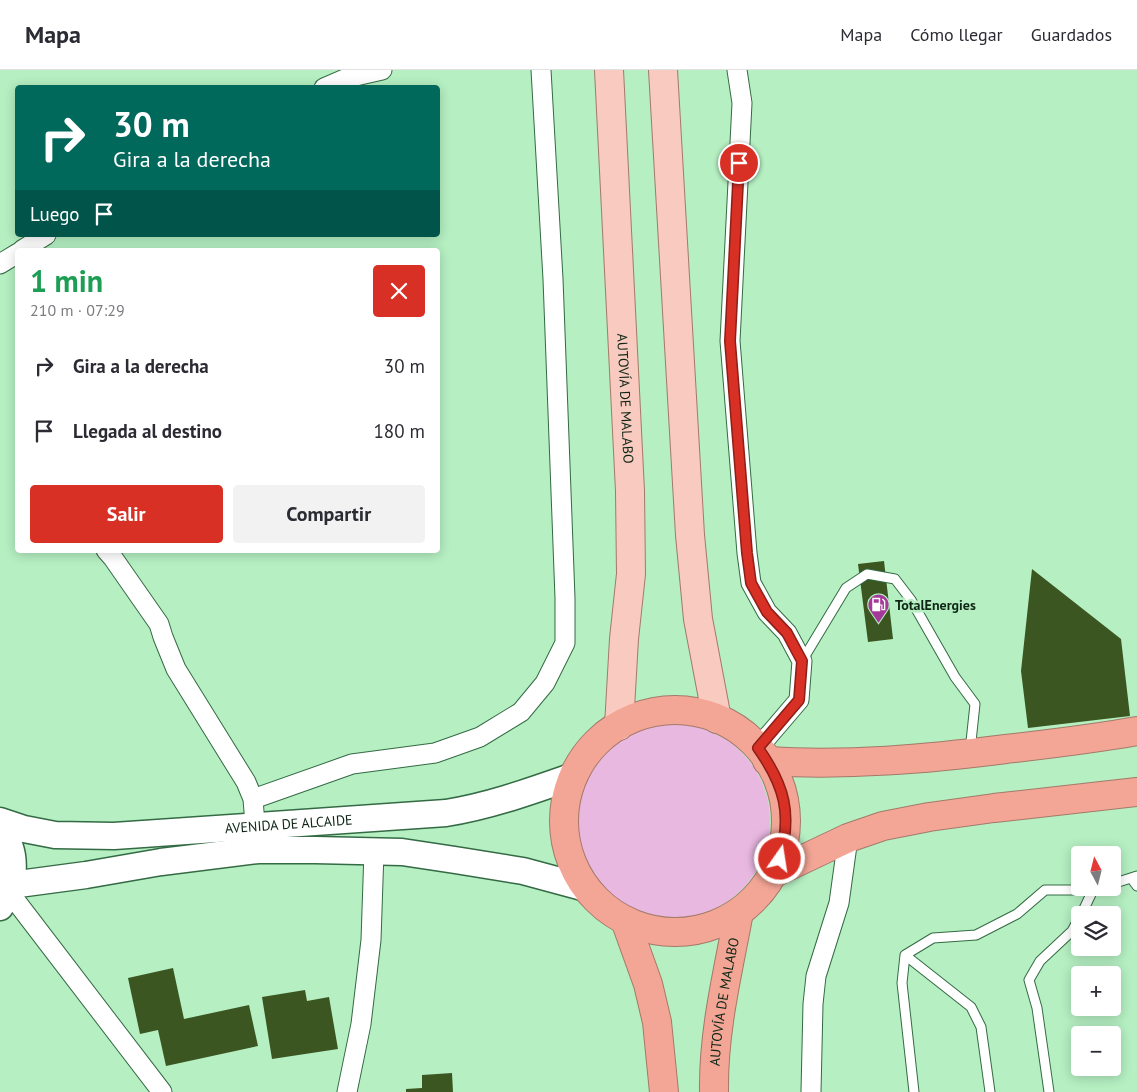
<!DOCTYPE html>
<html lang="es">
<head>
<meta charset="utf-8">
<style>
  :root { --surface:#fff; --page:#f2f2f3; --text:#2b2b33; --muted:#7c7c81; --line:#e1e1e2; --accent:#d93025 }
  body { margin:0; font-family:"PT Sans",sans-serif; background:var(--page); color:var(--text); height:100vh; display:flex; flex-direction:column; font-size:19px; white-space:nowrap }
  * { box-sizing:border-box; margin:0 }
  p { font-size:16px; color:var(--muted) }
  .icon { flex:none; width:28px; height:28px; fill:none; stroke:currentColor; stroke-width:2; stroke-linecap:round; stroke-linejoin:round }
  .map { position:relative; flex:1; overflow:hidden }
  .side { position:absolute; left:15px; top:178px; width:425px; height:305px; display:flex; flex-direction:column; background:var(--surface); border-radius:5px; box-shadow:0 2px 12px #0003 }
  .side>* { flex:none }
  .top-card { position:absolute; left:15px; top:15px; width:425px; height:152px; border-radius:5px; box-shadow:0 2px 12px #0003; background:#00695c; color:#fff; overflow:hidden }
  .needle { width:32px; rotate:353deg }
  .tools { position:absolute; left:1071px; top:776px; display:grid; gap:10px }
  .tools a { display:grid; place-items:center; width:50px; height:50px; border-radius:5px; background:var(--surface); box-shadow:0 2px 12px #0003; font-size:25px }
  .pin { position:absolute; display:grid; place-items:center; width:42px; height:42px; color:#fff; margin:-21px; border:2px solid #fff; border-radius:50%; box-shadow:0 1px 5px #0007 }
  .me { position:absolute; width:55px; margin:-28px; rotate:13deg; stroke-linejoin:round; filter:drop-shadow(0 0 4px #0008) }
  .turn { display:flex; align-items:center; gap:18px; height:105px; padding:0 15px; font-size:22px }
  .turn .icon { width:65px; height:65px; stroke-width:2.5 }
  .turn b { display:block; font-size:35px; line-height:42px }
  .then { display:flex; align-items:center; height:48px; padding:0 15px; background:#0003; gap:10px; font-size:19px }
  .round { display:grid; place-items:center; flex:none; width:52px; height:52px; border-radius:5px; background:var(--page) }
  .summary { display:flex; align-items:center; justify-content:space-between; height:85px; padding:0 15px }
  h1 { font-size:30px; font-weight:700; line-height:38px; color:#1e9e55 }
  .cta { display:flex; gap:10px; margin-top:auto; padding:10px 15px }
  .cta a { flex:1; height:58px; border-radius:5px; background:var(--accent); color:#fff; font-size:20px; font-weight:700; line-height:58px; text-align:center }
  .cta a+a { background:var(--page); color:var(--text) }
  ul { padding:0; list-style:none }
  li { display:flex; align-items:center; gap:15px; height:65px; padding:0 15px }
  li div { flex:1 }
  li b { display:block; font-size:19px }
  li em { font-style:normal }
  header { display:flex; align-items:center; gap:30px; box-sizing:border-box; height:70px; padding:0 25px; background:var(--surface); border-bottom:1px solid var(--line) }
  header strong { font-size:24px }
  nav { display:flex; gap:28px; margin-inline-start:auto; font-size:18px }
  .map>svg:first-child { display:block }
</style>
</head>
<body>
<header>
<strong>Mapa</strong>
<nav><a>Mapa</a><a>Cómo llegar</a><a>Guardados</a></nav>
</header>
<div class="map">
<svg width="1137" height="1022" viewBox="0 0 1137 1022">
  <rect width="100%" height="100%" fill="#b5efc2"/>
  <path fill="#e9b8e1" d="M576 751a97 97 0 1 1 194 0a97 97 0 1 1-194 0Z"/>
  <path fill="#3b5621" d="M 884,491 L 893,569 L 868,572 L 858,494 Z
    M 1032,499 L 1121,569 L 1130,646 L 1028,658 L 1021,601 Z
    M 173,898 L 184,949 L 249,935 L 258,976 L 166,996 L 158,960 L 140,964 L 128,908 Z
    M 305,920 L 307,931 L 329,927 L 338,979 L 272,989 L 262,927 Z
    M 452,1003 L 453,1022 L 406,1022 L 406,1019 L 422,1018 L 422,1005 Z"/>
  <g fill="none" stroke-linecap="round" stroke-linejoin="round">
    <defs>
      <path id="lane" d="M 802,591 L 846,518 L 867,504 L 895,509 L 911,530 L 955,607 L 975,634 L 970,681
        M 1131,808 L 1137,816
        M 1112,814 L 1137,806
        M 1081,845 L 1093,820
        M 905,885 L 971,937 L 981,957 L 990,1022
        M 914,1022 L 902,913 L 905,885 L 933,868 L 976,865 L 1017,844 L 1045,820 L 1093,820 L 1102,818
        M 1049,1022 L 1037,938 L 1029,910 L 1040,891 L 1072,861 L 1080,846"/>
      <path id="street" d="M 737,0 L 742,33 L 730,271 L 747,483 L 751,513 L 767,542 L 787,563 L 802,591 L 799,630 L 758,678
        M 324,18 L 347,8 L 382,0
        M 22,180 L 46,165
        M 0,194 L 18,183
        M 106,480 L 113,488 L 159,554 L 163,567 L 176,599 L 246,712 L 253,729
        M 256,767 L 253,729 L 352,694 L 435,683 L 480,667 L 521,642 L 545,613 L 565,573 L 565,528 L 553,209 L 541,0
        M 9,822 L 162,1022
        M 347,1022 L 361,954 L 371,870 L 374,781
        M 811,1022 L 813,934 L 816,906 L 839,833 L 848,768"/>
      <g id="secondary">
        <path id="s1" d="M 0,751 L 24,759 L 55,765 L 114,766 L 446,743 C 490,736 531,721 574,706"/>
        <path d="M 0,760 C 19,782 15,815 0,837"/>
        <path d="M 11,815 L 86,805 L 161,792 L 258,780 L 315,780 L 402,782 L 455,790 L 523,801 L 586,818"/>
      </g>
      <g id="primary">
        <path id="s2" d="M 609,0 L 630,421 L 631,504 L 624,569 L 619,656"/>
        <path d="M 663,0 L 690,465 L 698,549 L 717,649"/>
      </g>
      <g id="highway">
        <circle cx="675" cy="751" r="111"/>
        <path d="M 767,691 C 847,696 926,689 1006,679 C 1049,674 1093,669 1137,661"/>
        <path d="M 772,804 L 848,768 L 883,756 L 929,747 L 994,738 L 1137,722"/>
        <path d="M 625,850 L 648,914 L 657,952 L 664,1022"/>
        <path id="s3" d="M 714,1022 C 713,961 728,902 739,842"/>
      </g>
    </defs>
    <use href="#lane" stroke="#346a44" stroke-width="11"/>
    <use href="#street" stroke="#346a44" stroke-width="21"/>
    <use href="#secondary" stroke="#346a44" stroke-width="29"/>
    <use href="#primary" stroke="#a47969" stroke-width="30"/>
    <use href="#highway" stroke="#a47969" stroke-width="30"/>
    <use href="#lane" stroke="#fff" stroke-width="9"/>
    <use href="#street" stroke="#fff" stroke-width="19"/>
    <use href="#secondary" stroke="#fff" stroke-width="26"/>
    <use href="#primary" stroke="#f8cac0" stroke-width="28"/>
    <use href="#highway" stroke="#f4a696" stroke-width="28"/>
  </g>
  <g fill="none" stroke-linecap="round" stroke-linejoin="round">
    <defs>
      <path id="route" d="M 739,93 L 730,271 L 747,483 L 751,513 L 767,542 L 787,563 L 802,591 L 799,630 L 758,678 C 785,716 792,744 780,789"/>
    </defs>
    <use href="#route" stroke="#8d1f18" stroke-width="12"/>
    <use href="#route" stroke="#d93025" stroke-width="9"/>
  </g>
  <defs>
    <symbol id="fuel-pin" viewBox="-11 -11 22 30"><path d="M0 17L-7.5 6A9.5 9.5 0 1 1 7.5 6Z" fill="#a4399a" stroke="#b5efc2"/><path d="M-5.5-6h7V0h2V4h1.3V-2.5L3-4.5l.8-.8L6-3V5H2.5V1h-1V6h-7ZM-4.2-4.7v3.2H.2V-4.7Z" fill="#fff"/></symbol>
  </defs>
  <g fill-rule="evenodd">
    <use href="#fuel-pin" x="866" y="522" width="25" height="34"/>
  </g>
  <g text-anchor="middle" dominant-baseline="central" stroke-width="5" stroke-linejoin="round" paint-order="stroke">
    <g font-size="14" fill="#0f2616" stroke="#b5efc2">
      <text stroke="none"><textPath href="#s2" startOffset="329">AUTOVÍA DE MALABO</textPath></text>
      <text stroke="none"><textPath href="#s1" startOffset="291">AVENIDA DE ALCAIDE</textPath></text>
      <text stroke="none"><textPath href="#s3" startOffset="91">AUTOVÍA DE MALABO</textPath></text>
    </g>
    <g font-size="14" font-weight="bold" fill="#0f2616" stroke="#b5efc2" text-anchor="start">
      <text x="895" y="535">TotalEnergies</text>
    </g>
  </g>
</svg>
<div class="tools">
<a><svg class="needle" viewBox="-14 -14 28 28"><path d="M0-13l5 13h-10z" fill="#e53935"/><path d="M0 13l5-13h-10z" fill="#7c7c81"/></svg></a>
<a><svg class="icon" aria-label="layers" viewBox="0 0 24 24"><path d="M12 4l9 5-9 5-9-5zM3 14l9 5 9-5"/></svg></a>
<a>+</a>
<a>−</a>
</div>
<div class="pin" style="left:739px;top:93px;background:#d93025"><svg class="icon" aria-label="arrive" viewBox="0 0 24 24"><path d="M6 21V4h12l-3 4 3 4H6"/></svg></div>
<svg class="me" style="left:780px;top:789px" viewBox="-20 -20 40 40"><circle r="17" fill="#d93025" stroke="#fff" stroke-width="3"/><path d="M0-11L8 9 0 5-8 9z" fill="#fff"/></svg>
<div class="top-card">
<div class="turn"><svg class="icon" aria-label="right" viewBox="0 0 24 24"><path d="M7 20v-9h11M14 6l5 5-5 5"/></svg><div><b>30 m</b>Gira a la derecha</div></div>
<div class="then">Luego<svg class="icon" aria-label="arrive" viewBox="0 0 24 24"><path d="M6 21V4h12l-3 4 3 4H6"/></svg></div>
</div>
<section class="side">
<div class="summary"><div><h1>1 min</h1><p>210 m · 07:29</p></div><a class="round" style="background:#d93025;color:#fff"><svg class="icon" aria-label="close" viewBox="0 0 24 24"><path d="M6 6l12 12M18 6L6 18"/></svg></a></div>
<ul>
<li><svg class="icon" aria-label="right" viewBox="0 0 24 24"><path d="M7 20v-9h11M14 6l5 5-5 5"/></svg><div><b>Gira a la derecha</b></div><em>30 m</em></li>
<li><svg class="icon" aria-label="arrive" viewBox="0 0 24 24"><path d="M6 21V4h12l-3 4 3 4H6"/></svg><div><b>Llegada al destino</b></div><em>180 m</em></li>
</ul>
<div class="cta"><a>Salir</a><a>Compartir</a></div>
</section>
</div>
</body>
</html>
